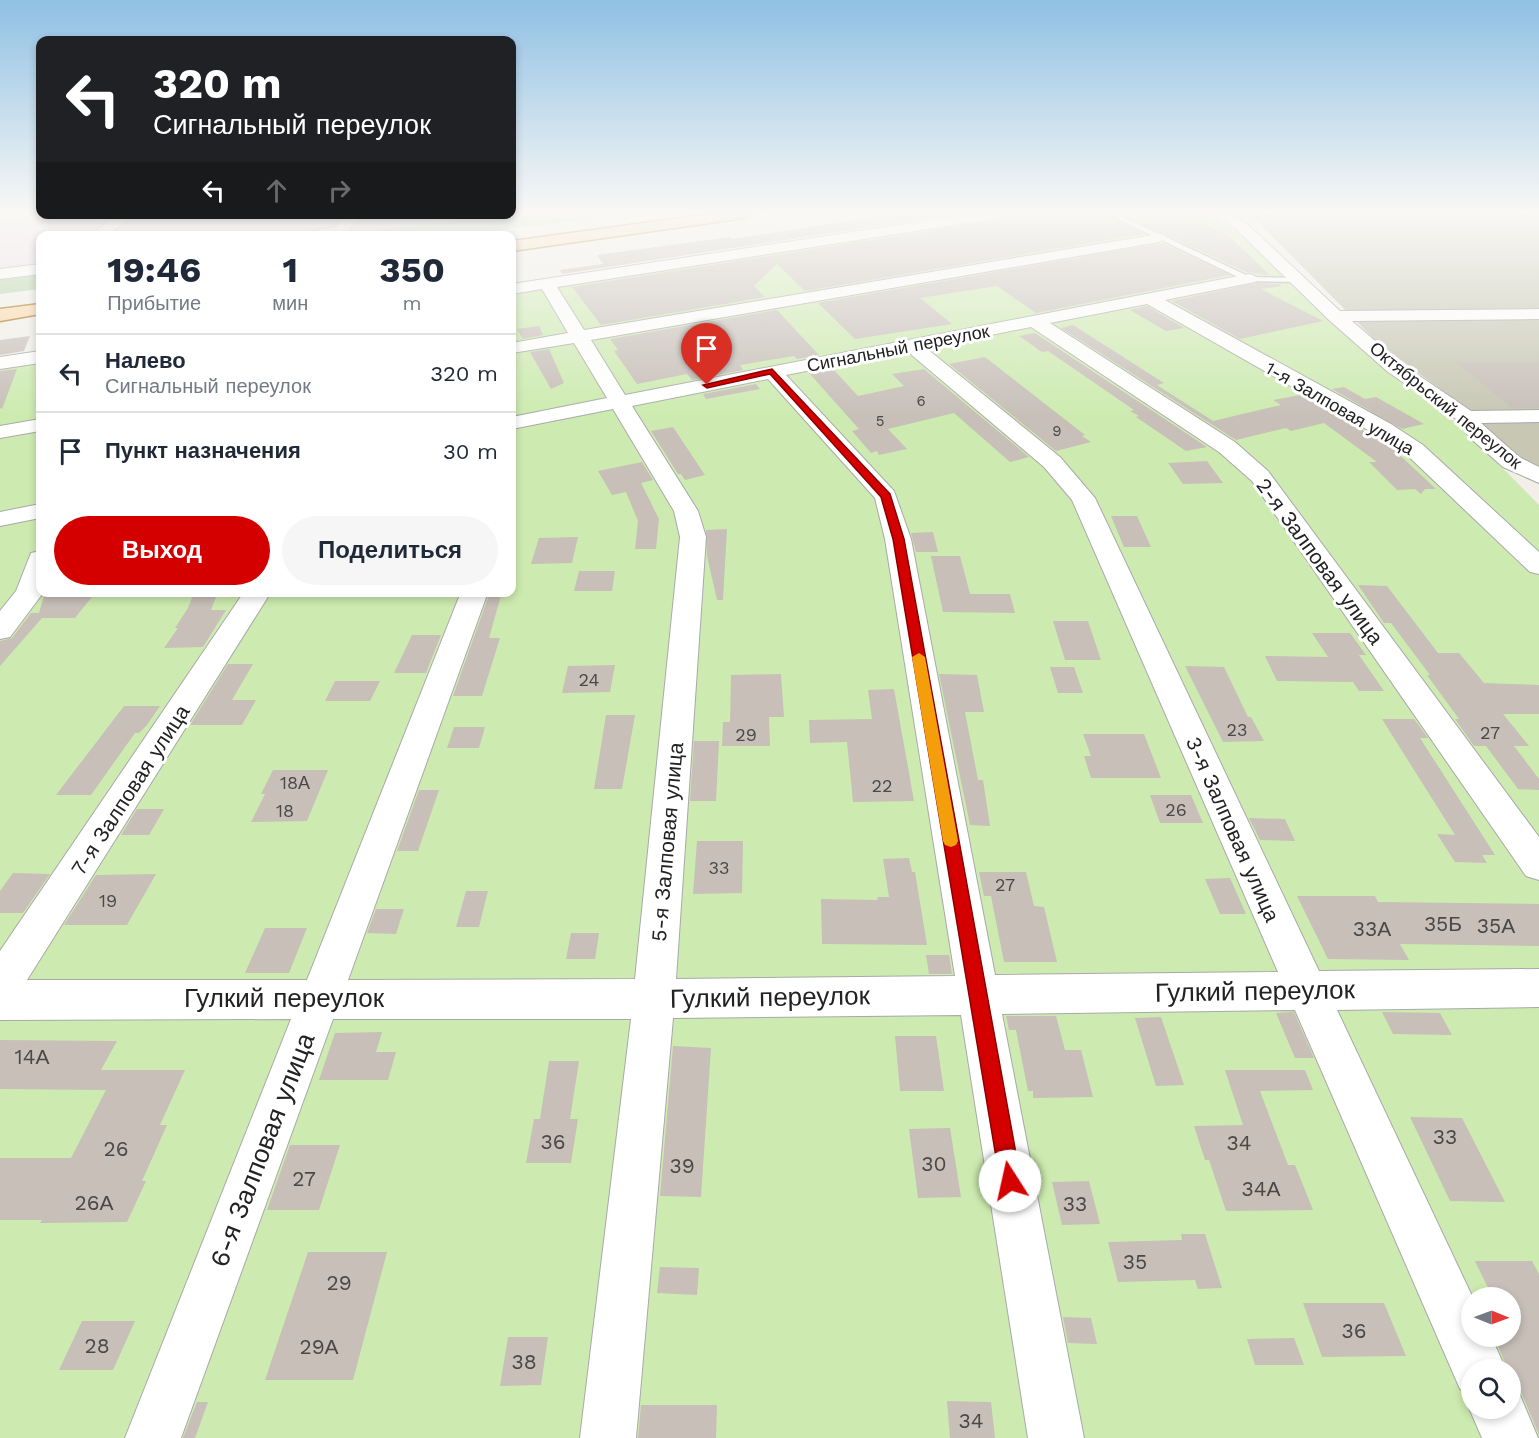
<!DOCTYPE html>
<html lang="ru">
<head>
<meta charset="utf-8">
<style>
  :root { --surface:#fff; --page:#f6f6f7; --text:#1f2937; --muted:#747a83; --line:#e0e1e3; --accent:#d40000 }
  body { margin:0; font-family:"Work Sans",sans-serif; background:var(--page); color:var(--text); height:100vh; display:flex; flex-direction:column; font-size:22px; white-space:nowrap }
  * { box-sizing:border-box; margin:0 }
  p { font-size:20px; color:var(--muted) }
  .icon { flex:none; width:33px; height:33px; fill:none; stroke:currentColor; stroke-width:2; stroke-linecap:round; stroke-linejoin:round }
  .map { position:relative; flex:1; overflow:hidden }
  .drawer { position:absolute; left:36px; top:231px; width:480px; height:366px; display:flex; flex-direction:column; background:var(--surface); border-radius:12px; box-shadow:0 3px 9px #0003 }
  .drawer>* { flex:none }
  .banner { position:absolute; left:36px; top:36px; width:480px; height:183px; border-radius:12px; box-shadow:0 3px 9px #0003; background:#202124; color:#fff; overflow:hidden }
  .needle { width:39px; rotate:91deg }
  .buttons { position:absolute; left:1461px; top:1287px; display:grid; gap:12px }
  .buttons a { display:grid; place-items:center; width:60px; height:60px; border-radius:50%; background:var(--surface); box-shadow:0 3px 9px #0003; font-size:30px }
  .pin { position:absolute; display:grid; place-items:center; width:51px; height:51px; color:#fff; margin:-62px -26px; border-radius:50% 50% 50% 0; rotate:-45deg; box-shadow:0 0 6px #0007 }
  .pin .icon { rotate:45deg }
  .me { position:absolute; width:66px; margin:-33px; rotate:350deg; stroke-linejoin:round; filter:drop-shadow(0 0 4px #0008) }
  .turn { display:flex; align-items:center; gap:21px; height:126px; padding:0 18px; font-size:27px }
  .turn .icon { width:78px; height:78px; stroke-width:2.5 }
  .turn b { display:block; font-size:42px; line-height:51px }
  .lanes { display:flex; align-items:center; height:57px; padding:0 18px; background:#0003; justify-content:center; gap:30px; direction:ltr }
  .lanes .off { opacity:.35 }
  .eta { display:flex; justify-content:space-evenly; align-items:center; height:102px; text-align:center }
  .eta b { font-size:36px; font-weight:700; line-height:42px }
  .primary-button { display:flex; gap:12px; margin-top:auto; padding:12px 18px }
  .primary-button a { flex:1; height:69px; border-radius:36px; background:var(--accent); color:#fff; font-size:24px; font-weight:700; line-height:69px; text-align:center }
  .primary-button a+a { background:var(--page); color:var(--text) }
  ul { padding:0; list-style:none }
  li { display:flex; align-items:center; gap:18px; height:78px; padding:0 18px; border-top:2px solid var(--line) }
  li div { flex:1 }
  li b { display:block; font-size:22px }
  li em { font-style:normal }
  .map>svg:first-child { display:block }
</style>
</head>
<body>
<div class="map">
<svg width="1539" height="1438" viewBox="0 0 1539 1438">
  <rect width="100%" height="100%" fill="#f2efe9"/>
  <path fill="#ebdbe8" d="M 0,214 L 478,215 L 477,217 L 331,236 L 40,236 L 40,272 L 0,277 Z"/>
  <path fill="#c7c7b4" d="M 1238,214 L 1539,214 L 1539,469 L 1505,454 L 1479,432 L 1475,415 L 1378,343 L 1258,222 Z"/>
  <path fill="#cdebb0" fill-rule="evenodd" d="M 973,214 L 1208,214 L 1252,241 L 1387,372 L 1464,429 L 1539,505 L 1539,1438 L 0,1438 L 0,359 L 40,353 L 40,592 L 512,592 L 512,283 ZM 1472,1298 L 1510,1298 L 1510,1336 L 1472,1336 ZM 1472,1370 L 1510,1370 L 1510,1408 L 1472,1408 Z"/>
  <path fill="#add19e" d="M 627,214 L 461,235 L 331,236 L 497,215 Z
    M 40,272 L 40,289 L 0,294 L 0,277 Z"/>
  <path fill="#c7bfb8" d="M 895,214 L 930,214 L 935,217 L 562,274 L 560,270 L 603,264 L 597,255 L 730,237 L 732,239 Z
    M 1018,214 L 1095,214 L 1111,223 L 1118,221 L 1144,234 L 805,291 L 777,264 L 754,286 L 765,297 L 601,325 L 572,287 L 999,220 Z
    M 1180,214 L 1227,234 L 1270,275 L 1246,272 L 1136,221 Z
    M 1162,243 L 1230,275 L 1036,313 L 997,286 L 920,298 L 952,324 L 855,339 L 818,303 Z
    M 1257,283 L 1280,284 L 1281,286 L 1261,289 L 1323,321 L 1240,339 L 1172,301 Z
    M 1147,306 L 1184,328 L 1166,331 L 1130,310 Z
    M 777,310 L 819,355 L 797,359 L 794,356 L 740,365 L 743,370 L 692,380 L 687,374 L 637,384 L 614,351 L 618,350 L 610,339 Z
    M 1073,325 L 1164,383 L 1157,385 L 1213,421 L 1281,405 L 1273,400 L 1301,395 L 1390,446 L 1436,489 L 1425,489 L 1421,494 L 1415,489 L 1397,490 L 1369,462 L 1377,462 L 1324,423 L 1291,431 L 1286,428 L 1236,440 L 1061,328 Z
    M 539,326 L 543,335 L 523,339 L 517,329 Z
    M 1035,333 L 1207,447 L 1186,451 L 1136,417 L 1139,416 L 1130,411 L 1134,410 L 1048,351 L 1042,352 L 1019,336 Z
    M 30,336 L 24,351 L 0,355 L 0,340 Z
    M 549,349 L 564,383 L 551,389 L 530,352 Z
    M 985,357 L 1085,435 L 1082,436 L 1091,442 L 1056,451 L 949,364 Z
    M 1539,362 L 1539,408 L 1512,408 L 1457,363 Z
    M 832,368 L 858,396 L 904,386 L 892,374 L 924,369 L 1029,457 L 1010,462 L 954,413 L 888,429 L 907,449 L 879,455 L 877,451 L 871,453 L 852,431 L 859,429 L 809,373 Z
    M 17,369 L 2,409 L 0,408 L 0,371 Z
    M 756,384 L 760,389 L 706,399 L 703,394 Z
    M 1344,387 L 1365,399 L 1376,397 L 1424,424 L 1402,429 L 1332,389 Z
    M 673,427 L 705,475 L 685,480 L 681,474 L 678,474 L 651,431 Z
    M 1207,461 L 1223,483 L 1183,484 L 1168,463 Z
    M 642,462 L 653,480 L 641,483 L 659,519 L 656,549 L 635,549 L 638,521 L 626,492 L 612,495 L 598,471 Z
    M 1111,516 L 1137,516 L 1151,547 L 1124,547 Z
    M 727,529 L 723,600 L 717,600 L 707,556 L 706,530 Z
    M 933,532 L 938,552 L 916,552 L 911,533 Z
    M 578,537 L 572,563 L 531,564 L 539,538 Z
    M 931,556 L 960,556 L 970,594 L 1010,594 L 1015,613 L 943,612 Z
    M 579,571 L 615,571 L 612,591 L 574,591 Z
    M 1358,585 L 1387,586 L 1438,653 L 1459,653 L 1484,683 L 1539,685 L 1539,714 L 1503,714 L 1529,746 L 1514,746 L 1539,779 L 1539,790 L 1518,789 L 1486,746 L 1474,746 L 1455,719 L 1459,719 L 1427,675 L 1430,675 L 1391,623 L 1384,623 Z
    M 45,592 L 96,592 L 75,618 L 42,618 L 0,666 L 0,641 L 12,638 L 31,613 L 39,613 Z
    M 194,592 L 218,592 L 211,610 L 226,610 L 203,647 L 164,648 L 178,628 L 175,628 L 188,608 Z
    M 490,592 L 502,592 L 489,638 L 500,638 L 482,696 L 453,696 Z
    M 1053,621 L 1088,621 L 1101,660 L 1065,660 Z
    M 1312,633 L 1350,633 L 1366,655 L 1359,655 L 1384,691 L 1359,691 L 1353,682 L 1277,681 L 1265,656 L 1328,657 Z
    M 412,635 L 441,635 L 426,673 L 394,673 Z
    M 228,664 L 253,664 L 232,700 L 256,700 L 242,725 L 190,725 Z
    M 615,665 L 610,692 L 562,693 L 568,666 Z
    M 1185,666 L 1224,667 L 1248,717 L 1251,717 L 1264,741 L 1223,742 Z
    M 1050,667 L 1074,667 L 1083,693 L 1058,693 Z
    M 781,674 L 784,717 L 769,717 L 770,746 L 722,746 L 723,722 L 730,722 L 731,675 Z
    M 939,674 L 977,675 L 984,712 L 965,712 L 978,780 L 983,780 L 990,826 L 970,825 Z
    M 335,681 L 380,681 L 370,701 L 325,701 Z
    M 894,689 L 914,801 L 853,802 L 847,742 L 810,743 L 809,720 L 872,719 L 868,690 Z
    M 124,706 L 160,706 L 147,725 L 139,733 L 135,733 L 91,795 L 56,795 Z
    M 606,715 L 635,715 L 622,789 L 594,789 Z
    M 1382,719 L 1414,719 L 1428,738 L 1420,738 L 1495,855 L 1482,855 L 1487,863 L 1455,862 L 1437,834 L 1455,835 Z
    M 454,727 L 485,727 L 479,748 L 447,748 Z
    M 1083,734 L 1144,734 L 1161,778 L 1091,778 L 1084,756 L 1091,756 Z
    M 694,741 L 719,741 L 716,801 L 690,801 Z
    M 273,770 L 328,770 L 307,821 L 251,822 L 265,794 L 261,794 Z
    M 419,790 L 439,790 L 418,851 L 397,851 Z
    M 1150,795 L 1191,795 L 1203,823 L 1160,823 Z
    M 137,809 L 164,809 L 149,835 L 121,835 Z
    M 1249,818 L 1285,819 L 1295,841 L 1260,840 Z
    M 697,841 L 743,841 L 742,893 L 693,894 Z
    M 909,858 L 912,872 L 915,872 L 927,945 L 822,944 L 821,899 L 878,900 L 877,897 L 889,897 L 883,859 Z
    M 979,872 L 1026,872 L 1034,906 L 1044,907 L 1057,962 L 1004,962 L 991,896 L 984,896 Z
    M 13,873 L 50,874 L 23,913 L 0,913 L 0,891 Z
    M 156,874 L 127,925 L 64,925 L 96,875 Z
    M 1230,878 L 1246,914 L 1220,914 L 1205,879 Z
    M 466,891 L 488,891 L 479,927 L 456,927 Z
    M 1297,896 L 1375,896 L 1378,902 L 1539,904 L 1539,946 L 1400,944 L 1409,960 L 1328,959 Z
    M 376,909 L 404,909 L 396,934 L 367,933 Z
    M 265,928 L 307,928 L 289,973 L 245,973 Z
    M 571,933 L 599,933 L 595,959 L 566,959 Z
    M 926,955 L 949,955 L 952,974 L 929,974 Z
    M 1294,1012 L 1314,1058 L 1295,1058 L 1276,1013 Z
    M 1382,1012 L 1440,1013 L 1452,1035 L 1393,1034 Z
    M 1006,1016 L 1056,1016 L 1065,1050 L 1081,1050 L 1093,1097 L 1033,1098 L 1033,1091 L 1028,1091 L 1016,1030 L 1009,1030 Z
    M 1161,1017 L 1184,1085 L 1156,1086 L 1135,1018 Z
    M 382,1032 L 376,1052 L 396,1052 L 388,1080 L 319,1080 L 335,1033 Z
    M 895,1036 L 936,1036 L 944,1091 L 900,1091 Z
    M 0,1040 L 117,1041 L 101,1070 L 185,1070 L 160,1125 L 167,1125 L 142,1181 L 146,1181 L 127,1222 L 40,1223 L 42,1220 L 0,1220 L 0,1158 L 71,1158 L 106,1090 L 0,1089 Z
    M 673,1046 L 711,1048 L 701,1197 L 660,1196 Z
    M 549,1061 L 579,1061 L 570,1119 L 578,1119 L 571,1163 L 526,1163 L 534,1119 L 540,1119 Z
    M 1225,1070 L 1305,1070 L 1313,1090 L 1260,1091 L 1288,1165 L 1295,1165 L 1313,1210 L 1226,1211 L 1209,1160 L 1205,1160 L 1194,1126 L 1243,1125 Z
    M 1410,1117 L 1462,1118 L 1505,1202 L 1450,1201 Z
    M 950,1128 L 961,1197 L 918,1198 L 909,1129 Z
    M 290,1145 L 340,1145 L 319,1210 L 267,1210 Z
    M 1089,1181 L 1100,1224 L 1062,1225 L 1052,1182 Z
    M 1181,1234 L 1205,1234 L 1222,1288 L 1198,1289 L 1195,1280 L 1118,1282 L 1108,1242 L 1182,1240 Z
    M 308,1252 L 387,1252 L 353,1380 L 265,1380 Z
    M 1475,1261 L 1532,1261 L 1539,1274 L 1539,1435 L 1519,1387 L 1516,1385 L 1510,1370 L 1508,1370 L 1494,1336 L 1510,1336 L 1510,1298 L 1493,1298 Z
    M 660,1267 L 699,1268 L 697,1295 L 657,1293 Z
    M 1303,1303 L 1384,1303 L 1406,1356 L 1322,1357 Z
    M 1063,1317 L 1091,1318 L 1097,1344 L 1068,1343 Z
    M 82,1321 L 135,1321 L 113,1370 L 59,1370 Z
    M 508,1337 L 548,1337 L 541,1385 L 500,1386 Z
    M 1294,1338 L 1304,1365 L 1255,1365 L 1247,1339 Z
    M 947,1401 L 991,1402 L 995,1438 L 950,1438 Z
    M 197,1402 L 208,1402 L 195,1438 L 183,1438 Z
    M 641,1405 L 717,1405 L 716,1438 L 638,1438 Z"/>
  <g fill="none" stroke-linecap="round" stroke-linejoin="round">
    <defs>
      <path id="service" d="M 1108,214 L 1117,214 L 1250,277 L 1299,278 L 1303,280 L 1299,282 L 1246,281 Z"/>
      <path id="minor" d="M 117,214 L 134,214 L 107,236 L 90,236 Z
        M 347,214 L 362,214 L 346,234 L 301,236 L 308,232 L 336,227 Z
        M 970,214 L 1006,214 L 999,218 L 557,287 L 584,330 L 1159,234 L 1164,235 L 1166,238 L 1159,242 L 591,340 L 625,395 L 1249,274 L 1255,276 L 1257,279 L 1255,282 L 1165,300 L 1391,424 L 1423,445 L 1539,552 L 1539,574 L 1530,572 L 1407,455 L 1375,434 L 1147,304 L 1050,323 L 1235,442 L 1268,471 L 1539,837 L 1539,880 L 1526,876 L 1252,481 L 1219,452 L 1031,327 L 926,348 L 1060,457 L 1095,498 L 1319,971 L 1539,969 L 1539,1007 L 1337,1010 L 1473,1298 L 1472,1336 L 1491,1336 L 1506,1370 L 1472,1370 L 1472,1394 L 1460,1389 L 1295,1010 L 1002,1014 L 1084,1438 L 1028,1438 L 961,1015 L 673,1018 L 636,1438 L 580,1438 L 631,1019 L 333,1019 L 181,1438 L 125,1438 L 291,1019 L 0,1020 L 0,951 L 244,592 L 271,592 L 27,980 L 307,980 L 461,592 L 488,592 L 348,980 L 635,979 L 680,537 L 674,511 L 613,409 L 512,429 L 512,417 L 607,398 L 574,343 L 512,353 L 512,343 L 568,333 L 542,289 L 512,294 L 512,284 ZM 907,351 L 1044,467 L 1072,500 L 1278,972 L 995,975 L 911,539 L 894,491 L 786,375 ZM 768,379 L 875,498 L 885,539 L 955,976 L 676,979 L 706,537 L 698,511 L 632,406 Z
        M 1212,214 L 1231,214 L 1244,221 L 1340,311 L 1539,309 L 1539,319 L 1352,321 L 1402,364 L 1471,411 L 1539,410 L 1539,422 L 1481,423 L 1519,457 L 1539,467 L 1539,483 L 1503,467 L 1469,437 L 1459,421 L 1388,372 L 1329,320 L 1234,227 Z
        M 40,264 L 40,274 L 0,279 L 0,269 Z
        M 40,351 L 40,363 L 0,369 L 0,357 Z
        M 40,419 L 40,431 L 0,438 L 0,426 Z
        M 40,504 L 40,518 L 0,526 L 0,512 Z
        M 40,551 L 40,592 L 43,593 L 10,637 L 0,639 L 0,611 L 16,591 L 31,553 Z
        M 1510,1386 L 1517,1388 L 1538,1438 L 1482,1438 L 1469,1408 L 1472,1403 L 1472,1408 L 1510,1408 Z"/>
      <path id="primary" d="M 710,214 L 752,214 L 745,218 L 512,251 L 512,241 Z
        M 40,304 L 40,314 L 0,321 L 0,309 Z"/>
    </defs>
    <use href="#service" stroke="#a9a9a9" stroke-width="3"/>
    <use href="#minor" stroke="#a9a9a9" stroke-width="2"/>
    <use href="#primary" stroke="#a06b00" stroke-width="3"/>
    <use href="#service" fill="#fff" fill-rule="evenodd"/>
    <use href="#minor" fill="#fff" fill-rule="evenodd"/>
    <use href="#primary" fill="#fcd6a4" fill-rule="evenodd"/>
  </g>
  <linearGradient id="sky" x2="0" y2="1"><stop stop-color="#8fc0e4"/><stop offset="0.51" stop-color="#f9f8f5"/><stop offset="1" stop-color="#f9f8f5" stop-opacity="0"/></linearGradient>
  <rect width="1539" height="416" fill="url(#sky)"/>
  <path fill="#d40000" stroke="#8a0000" stroke-width="1.5" d="M 772,369 L 890,494 L 904,539 L 1021,1181 L 1018,1188 L 1010,1191 L 1003,1188 L 1000,1181 L 893,539 L 881,497 L 770,374 L 707,388 L 703,385 Z"/>
  <path fill="#f59e0b" d="M 919,653 L 925,657 L 958,841 L 956,845 L 951,847 L 945,845 L 943,841 L 912,657 Z"/>
  <g text-anchor="middle" dominant-baseline="central" stroke-width="6" stroke-linejoin="round" paint-order="stroke">
    <g font-size="15" fill="#4b4948">
      <text x="921" y="401">6</text>
      <text x="880" y="421">5</text>
      <text x="1057" y="431">9</text>
    </g>
    <g font-size="18" fill="#222" stroke="#fff">
      <text transform="translate(898 348) rotate(-11)">Сигнальный переулок</text>
      <text transform="translate(1446 405) rotate(39)">Октябрьский переулок</text>
      <text transform="translate(1340 408) rotate(30)">1-я Залповая улица</text>
    </g>
    <g font-size="18" fill="#4b4948">
      <text x="589" y="679">24</text>
      <text x="1237" y="729">23</text>
      <text x="1490" y="732">27</text>
      <text x="746" y="734">29</text>
      <text x="295" y="782">18А</text>
      <text x="882" y="785">22</text>
      <text x="1176" y="809">26</text>
      <text x="285" y="810">18</text>
      <text x="719" y="867">33</text>
      <text x="1005" y="884">27</text>
      <text x="108" y="900">19</text>
    </g>
    <g font-size="21" fill="#222" stroke="#fff">
      <text transform="translate(1320 561) rotate(54)">2-я Залповая улица</text>
      <text transform="translate(130 790) rotate(-57)">7-я Залповая улица</text>
      <text transform="translate(1233 829) rotate(66)">3-я Залповая улица</text>
      <text transform="translate(667 842) rotate(-85)">5-я Залповая улица</text>
    </g>
    <g font-size="21" fill="#4b4948">
      <text x="1443" y="923">35Б</text>
      <text x="1496" y="925">35А</text>
      <text x="1372" y="928">33А</text>
      <text x="32" y="1056">14А</text>
      <text x="1445" y="1136">33</text>
      <text x="553" y="1141">36</text>
      <text x="1239" y="1142">34</text>
      <text x="116" y="1148">26</text>
      <text x="934" y="1163">30</text>
      <text x="682" y="1165">39</text>
      <text x="304" y="1178">27</text>
      <text x="1261" y="1188">34А</text>
      <text x="94" y="1202">26А</text>
      <text x="1075" y="1203">33</text>
      <text x="1135" y="1261">35</text>
      <text x="339" y="1282">29</text>
      <text x="1354" y="1330">36</text>
      <text x="97" y="1345">28</text>
      <text x="319" y="1346">29А</text>
      <text x="524" y="1361">38</text>
      <text x="971" y="1420">34</text>
    </g>
    <g font-size="26" fill="#222" stroke="#fff">
      <text transform="translate(1255 991) rotate(-1)">Гулкий переулок</text>
      <text transform="translate(770 997) rotate(-1)">Гулкий переулок</text>
      <text x="284" y="998">Гулкий переулок</text>
      <text transform="translate(262 1150) rotate(-69)">6-я Залповая улица</text>
    </g>
  </g>
</svg>
<div class="buttons">
<a><svg class="needle" viewBox="-14 -14 28 28"><path d="M0-13l5 13h-10z" fill="#e53935"/><path d="M0 13l5-13h-10z" fill="#747a83"/></svg></a>
<a><svg class="icon" aria-label="search" viewBox="0 0 24 24"><circle cx="10" cy="10" r="6"/><path d="M15 15l6 6"/></svg></a>
</div>
<div class="pin" style="left:707px;top:385px;background:#d93025"><svg class="icon" aria-label="arrive" viewBox="0 0 24 24"><path d="M6 21V4h12l-3 4 3 4H6"/></svg></div>
<svg class="me" style="left:1010px;top:1181px" viewBox="-20 -20 40 40"><circle r="19" fill="#fff"/><path d="M0-13L10 11 0 6-10 11z" fill="#d40000"/></svg>
<div class="banner">
<div class="turn"><svg class="icon" aria-label="left" viewBox="0 0 24 24"><path d="M17 20v-9H6M10 6l-5 5 5 5"/></svg><div><b>320 m</b>Сигнальный переулок</div></div>
<div class="lanes"><svg class="icon" aria-label="left" viewBox="0 0 24 24"><path d="M17 20v-9H6M10 6l-5 5 5 5"/></svg><svg class="icon off" aria-label="ahead" viewBox="0 0 24 24"><path d="M12 20V5M6 11l6-6 6 6"/></svg><svg class="icon off" aria-label="right" viewBox="0 0 24 24"><path d="M7 20v-9h11M14 6l5 5-5 5"/></svg></div>
</div>
<section class="drawer">
<div class="eta">
<div><b>19:46</b><p>Прибытие</p></div>
<div><b>1</b><p>мин</p></div>
<div><b>350</b><p>m</p></div>
</div>
<ul>
<li><svg class="icon" aria-label="left" viewBox="0 0 24 24"><path d="M17 20v-9H6M10 6l-5 5 5 5"/></svg><div><b>Налево</b><p>Сигнальный переулок</p></div><em>320 m</em></li>
<li><svg class="icon" aria-label="arrive" viewBox="0 0 24 24"><path d="M6 21V4h12l-3 4 3 4H6"/></svg><div><b>Пункт назначения</b></div><em>30 m</em></li>
</ul>
<div class="primary-button"><a>Выход</a><a>Поделиться</a></div>
</section>
</div>
</body>
</html>
